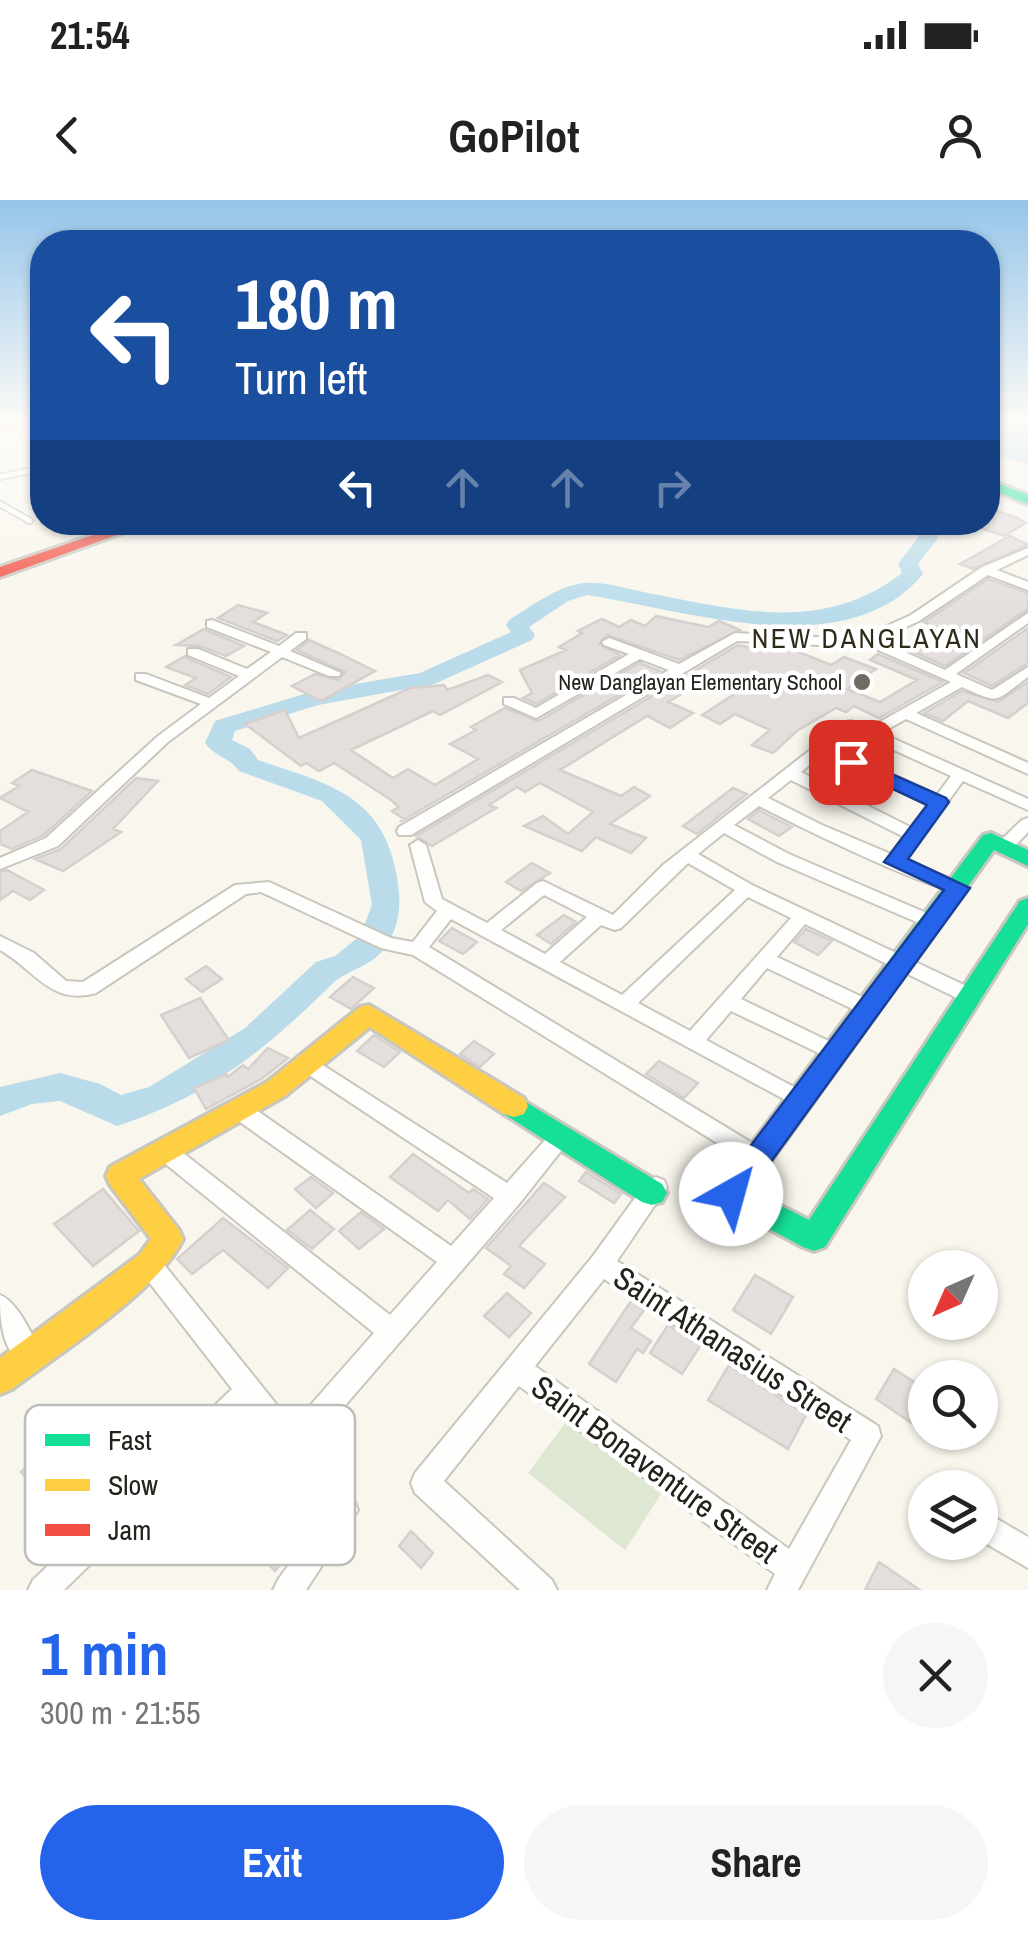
<!DOCTYPE html>
<html lang="en">
<head>
<meta charset="utf-8">
<style>
  :root { --surface:#fff; --page:#f6f6f6; --text:#222; --muted:#767676; --accent:#2563eb }
  body { margin:0; font-family:"Archivo Narrow",sans-serif; background:var(--page); color:var(--text); height:100vh; display:flex; flex-direction:column; font-size:38px; white-space:nowrap }
  * { box-sizing:border-box; margin:0 }
  p { font-size:32px; color:var(--muted) }
  .icon { flex:none; width:55px; height:55px; fill:none; stroke:currentColor; stroke-width:2; stroke-linecap:round; stroke-linejoin:round }
  .map { position:relative; height:1390px; overflow:hidden }
  .panel { display:flex; flex-direction:column; background:var(--surface); flex:1 }
  .panel>* { flex:none }
  .banner { position:absolute; left:30px; top:30px; width:970px; height:305px; border-radius:40px; box-shadow:0 2px 8px #0004; background:#1a4fa0; color:#fff; overflow:hidden }
  .needle { width:65px; rotate:225deg }
  .fabs { position:absolute; left:908px; top:1050px; display:grid; gap:20px }
  .fabs a { display:grid; place-items:center; width:90px; height:90px; border-radius:50%; background:var(--surface); box-shadow:0 2px 8px #0004; font-size:50px }
  .pin { position:absolute; display:grid; place-items:center; width:85px; height:85px; color:#fff; margin:-42px; border-radius:20px; box-shadow:0 5px 15px #0006 }
  .me { position:absolute; width:110px; margin:-55px; rotate:38deg; stroke-linejoin:round; filter:drop-shadow(0 0 8px #0008) }
  .turn { display:flex; align-items:center; gap:35px; height:210px; padding:0 40px; font-size:45px }
  .turn .icon { width:130px; height:130px; stroke-width:2.5 }
  .turn b { display:block; font-size:70px; line-height:85px }
  .lanes { display:flex; align-items:center; height:95px; padding:0 40px; background:#0003; justify-content:center; gap:50px; direction:ltr }
  .lanes .off { opacity:.35 }
  .round { display:grid; place-items:center; flex:none; width:105px; height:105px; border-radius:52px; background:var(--page) }
  .overview { display:flex; align-items:center; justify-content:space-between; height:170px; padding:0 40px }
  h1 { font-size:60px; font-weight:700; line-height:75px; color:var(--accent) }
  .primary-button { display:flex; gap:20px; margin-top:auto; padding:20px 40px }
  .primary-button a { flex:1; height:115px; border-radius:60px; background:var(--accent); color:#fff; font-size:40px; font-weight:700; line-height:115px; text-align:center }
  .primary-button a+a { background:var(--page); color:var(--text) }
  .status { display:flex; justify-content:space-between; align-items:center; height:70px; padding:0 50px; background:var(--surface); direction:ltr }
  .status svg { height:28px; fill:currentColor }
  header { display:flex; justify-content:space-between; align-items:center; height:130px; padding:0 40px; background:var(--surface); font-size:45px; font-weight:700 }
  .map>svg:first-child { display:block }
</style>
</head>
<body>
<div class="status"><b>21:54</b><svg viewBox="0 0 49 12"><path d="M0 12V9h3v3zM5 12V6h3v6zM10 12V3h3v9zM15 12V0h3v12zM26 1h20v11H26zM47 4h2v5h-2z"/></svg></div>
<header><svg class="icon" aria-label="back" viewBox="0 0 24 24"><path d="M15 5l-7 7 7 7"/></svg>GoPilot<svg class="icon" aria-label="person" viewBox="0 0 24 24"><circle cx="12" cy="8" r="4"/><path d="M4 21q1-7 8-7t8 7"/></svg></header>
<div class="map">
<svg width="1028" height="1390" viewBox="0 0 1028 1390">
  <rect width="100%" height="100%" fill="#f9f6ed"/>
  <path fill="#dee7d2" d="M 566,1222 L 661,1294 L 625,1350 L 528,1273 Z"/>
  <path fill="#b9dbea" d="M 988,221 L 1028,221 L 1028,264 L 988,252 Z"/>
  <g fill="none" stroke-linecap="round" stroke-linejoin="round">
    <path fill="#b9dbea" fill-rule="evenodd" d="M 917,322 L 936,322 L 938,338 L 918,364 L 923,374 C 847,466 686,410 587,395 L 568,401 L 529,427 L 535,435 L 532,440 L 434,484 L 318,505 L 235,531 L 232,540 L 250,549 L 258,560 C 324,583 381,593 396,672 C 401,699 402,720 387,745 C 373,767 348,769 332,784 C 264,851 209,896 117,926 L 60,901 L 32,904 L 0,916 L 0,887 L 60,873 L 100,884 L 121,895 L 149,887 L 245,828 L 316,762 L 335,756 L 360,736 L 372,705 L 361,640 L 322,601 L 239,571 C 229,557 214,556 205,543 L 215,521 L 314,491 L 420,473 L 511,432 L 506,425 L 509,420 C 532,406 557,386 584,383 C 605,381 632,390 653,394 C 741,411 825,433 902,373 L 898,364 L 918,338 Z"/>
  </g>
  <path fill="#e4dedc" stroke="#d5d0ce" stroke-width="2.5" d="M 991,309 L 1017,318 L 1026,323 L 1004,336 L 975,326 L 988,322 Z
    M 1010,336 L 1028,345 L 973,369 L 960,364 Z
    M 988,379 L 1028,393 L 1028,409 L 945,466 L 894,443 L 918,451 L 946,432 L 924,422 Z
    M 238,405 L 267,413 L 253,422 L 287,435 L 277,441 L 218,418 Z
    M 656,416 L 708,427 L 719,421 L 740,430 L 679,460 L 607,435 L 599,444 L 620,455 L 536,504 L 523,498 L 532,493 L 520,470 L 566,450 L 559,447 L 582,433 L 578,431 L 602,419 L 619,427 L 631,420 L 645,426 Z
    M 1028,428 L 1028,463 L 992,486 L 964,473 Z
    M 204,429 L 206,430 L 244,446 L 226,456 L 199,446 L 176,445 Z
    M 309,440 L 338,453 L 375,471 L 321,501 L 292,486 L 315,474 L 339,480 L 345,472 L 297,450 Z
    M 738,445 L 767,451 L 786,447 L 831,465 L 844,457 L 876,469 L 847,489 L 880,502 L 917,480 L 870,460 L 878,454 L 943,482 L 879,518 L 854,506 L 846,512 L 836,508 L 797,531 L 773,553 L 752,545 L 770,530 L 735,514 L 720,524 L 702,515 L 736,493 L 705,480 L 668,502 L 693,513 L 670,528 L 647,516 L 560,570 L 621,596 L 634,587 L 650,596 L 610,624 L 646,638 L 631,653 L 596,637 L 582,651 L 524,626 L 543,616 L 568,634 L 593,612 L 540,583 L 525,592 L 517,587 L 489,605 L 496,608 L 432,646 L 416,636 Z
    M 185,456 L 187,458 L 231,477 L 208,494 L 185,485 L 196,478 L 166,467 Z
    M 640,463 L 660,471 L 400,622 L 404,619 L 392,611 L 399,607 L 391,600 L 334,563 L 319,571 L 306,563 L 301,566 L 245,524 L 285,510 L 299,538 L 410,488 L 444,485 L 447,490 L 488,475 L 502,482 L 440,515 L 433,511 L 351,550 L 393,578 L 408,569 L 435,585 L 478,559 L 450,544 L 476,530 L 471,527 L 505,508 L 538,521 Z
    M 1028,482 L 1028,503 L 1008,518 L 968,501 L 943,521 L 924,513 L 962,491 L 998,502 Z
    M 32,570 L 92,591 L 44,635 L 12,649 L 0,644 L 0,631 L 28,612 L 0,598 L 19,586 L 12,583 Z
    M 136,578 L 158,581 L 113,629 L 121,632 L 63,671 L 35,659 L 61,649 Z
    M 733,588 L 747,594 L 697,634 L 683,626 Z
    M 759,610 L 774,618 L 792,627 L 779,636 L 748,619 Z
    M 532,663 L 550,673 L 521,691 L 506,682 Z
    M 7,670 L 44,690 L 30,700 L 13,691 L 0,700 L 0,672 Z
    M 564,715 L 576,722 L 551,744 L 537,735 Z
    M 452,728 L 477,742 L 463,754 L 439,741 Z
    M 806,729 L 832,741 L 818,755 L 794,742 Z
    M 206,766 L 222,779 L 202,792 L 186,779 Z
    M 353,777 L 374,788 L 351,809 L 330,797 Z
    M 200,798 L 229,840 L 189,858 L 161,815 Z
    M 374,835 L 400,852 L 384,867 L 357,851 Z
    M 474,841 L 494,854 L 480,867 L 460,854 Z
    M 268,848 L 288,858 L 263,878 L 206,909 L 194,888 L 226,874 L 228,877 L 243,865 L 248,869 Z
    M 659,861 L 698,883 L 684,898 L 646,874 Z
    M 413,954 L 469,993 L 473,989 L 488,999 L 470,1019 L 448,1000 L 438,1011 L 390,977 Z
    M 586,972 L 621,994 L 614,1003 L 579,981 Z
    M 311,977 L 333,993 L 316,1008 L 295,989 Z
    M 544,983 L 565,997 L 519,1046 L 545,1064 L 524,1088 L 504,1074 L 511,1066 L 486,1048 Z
    M 103,989 L 139,1031 L 93,1066 L 54,1024 Z
    M 310,1010 L 334,1029 L 312,1049 L 287,1030 Z
    M 361,1012 L 384,1029 L 359,1049 L 339,1031 Z
    M 223,1018 L 288,1068 L 268,1088 L 223,1050 L 192,1074 L 177,1059 Z
    M 755,1075 L 793,1097 L 771,1134 L 733,1110 Z
    M 507,1093 L 531,1113 L 509,1137 L 484,1116 Z
    M 631,1101 L 644,1110 L 631,1128 L 651,1141 L 643,1153 L 637,1149 L 616,1182 L 589,1164 Z
    M 668,1125 L 700,1146 L 682,1174 L 650,1153 Z
    M 729,1165 L 806,1215 L 788,1249 L 708,1200 Z
    M 894,1169 L 925,1189 L 925,1211 L 916,1226 L 876,1199 Z
    M 102,1205 L 139,1245 L 55,1315 L 21,1272 Z
    M 261,1291 L 304,1336 L 275,1371 L 230,1323 Z
    M 411,1331 L 433,1353 L 421,1368 L 399,1346 Z
    M 879,1362 L 920,1390 L 865,1390 Z"/>
  <g fill="none" stroke-linecap="round" stroke-linejoin="round">
    <defs>
      <path id="lane" d="M 0,277 L 42,268
        M 0,304 L 30,321"/>
      <path id="street" d="M 1028,348 L 1028,355 L 997,370 L 1028,382 L 1028,390 L 988,375 L 919,421 L 878,440 L 945,470 L 1028,413 L 1028,423 L 956,474 L 992,490 L 1028,467 L 1028,477 C 994,502 1001,505 962,487 L 916,513 L 1028,563 L 1028,574 L 906,519 L 881,533 L 1028,599 L 1028,610 L 963,581 L 905,660 L 964,684 L 967,688 L 964,692 C 939,696 790,622 759,606 L 734,625 L 789,654 L 938,718 L 941,722 L 938,726 L 926,726 L 777,662 L 724,633 L 698,654 L 752,685 L 979,792 L 982,797 L 979,802 L 965,802 L 805,724 L 777,757 L 875,803 L 878,808 L 875,813 L 861,813 L 767,768 L 741,799 L 843,848 L 846,853 L 843,858 L 836,861 L 829,858 L 731,811 L 706,840 L 809,895 L 813,901 L 809,907 L 802,909 L 451,719 L 429,747 L 767,952 L 770,958 L 767,964 L 759,967 L 751,964 L 413,755 L 381,748 L 261,692 L 246,694 L 96,793 C 51,806 35,770 0,750 L 0,736 L 34,753 L 66,781 L 83,782 L 235,685 L 269,682 L 391,738 L 413,742 L 437,711 L 425,702 L 410,645 L 418,640 L 426,645 L 442,699 L 487,723 L 537,683 L 543,681 L 613,715 L 663,665 L 846,522 L 851,521 L 869,528 L 951,482 L 867,445 L 860,447 L 737,441 L 411,635 L 399,635 L 397,631 L 399,627 L 669,470 L 640,459 L 536,518 L 504,504 L 504,498 L 514,498 L 536,508 L 629,454 L 604,445 L 602,442 L 609,438 L 679,464 L 735,433 L 858,439 L 911,415 L 982,367 ZM 852,531 L 951,576 L 937,595 L 832,547 ZM 823,554 L 930,604 L 912,628 L 801,572 ZM 791,580 L 904,637 L 891,654 L 822,625 L 768,598 ZM 688,663 L 735,690 L 622,795 L 560,762 L 601,725 L 615,730 L 621,728 ZM 544,695 L 587,717 L 545,754 L 501,730 ZM 748,697 L 791,718 L 690,831 L 638,803 Z
        M 212,420 L 279,446 L 296,433 L 306,433 L 306,439 L 290,451 L 341,473 L 339,476 L 329,476 L 282,457 L 168,542 L 58,646 L 0,669 L 0,658 L 46,638 L 158,536 L 201,504 L 136,480 L 136,474 L 146,474 L 209,498 L 239,476 L 188,455 L 188,449 L 198,449 L 247,469 L 271,452 L 207,427 L 207,421 Z
        M 1028,618 L 1028,632 L 1010,651 L 998,651 L 996,647 L 998,643 L 1022,620 Z
        M 307,855 L 507,983 L 553,931 L 561,928 L 569,931 L 572,937 L 519,1004 L 310,1246 L 354,1300 L 358,1310 L 306,1390 L 273,1390 L 278,1380 L 327,1310 L 248,1209 L 64,1390 L 28,1390 L 33,1380 L 232,1189 L 142,1073 L 138,1065 L 142,1057 L 150,1054 L 158,1057 L 293,1225 L 374,1133 L 157,957 L 154,951 L 157,945 L 165,942 L 173,945 L 390,1115 L 437,1062 L 233,917 L 230,911 L 233,905 L 241,903 L 249,905 L 451,1046 L 494,998 L 300,869 L 297,863 L 300,857 Z
        M 656,977 L 664,980 L 667,987 L 617,1061 L 878,1226 L 881,1236 L 798,1390 L 767,1390 L 775,1374 L 519,1186 L 444,1281 L 552,1380 L 557,1390 L 520,1390 L 415,1293 L 411,1283 L 415,1273 L 593,1056 L 648,980 ZM 604,1079 L 851,1240 L 789,1349 L 535,1166 Z
        M 0,1095 C 18,1102 33,1136 41,1154 L 37,1163 L 28,1166 C 1,1155 0,1119 0,1095 Z
        M 980,1309 L 1028,1337 L 1028,1368 L 980,1340 Z"/>
      <path id="fast" d="M 988,279 L 1028,295 L 1028,304 L 988,288 Z
        M 991,633 L 1028,650 L 1028,666 L 994,650 L 750,990 L 809,1020 L 1020,701 L 1028,698 L 1028,724 L 825,1047 L 814,1051 L 803,1047 L 721,1003 L 716,994 L 721,985 L 983,635 Z
        M 514,895 L 662,984 L 667,993 L 662,1002 L 652,1005 L 642,1002 L 504,914 L 500,906 L 504,898 Z"/>
      <path id="slow" d="M 0,221 L 21,221 L 0,229 Z
        M 369,805 L 524,898 L 528,906 L 524,914 L 514,917 L 504,914 L 370,827 L 285,896 L 139,979 L 179,1030 L 183,1039 C 159,1090 60,1153 12,1189 L 0,1194 L 0,1158 L 139,1055 L 151,1039 L 110,985 L 106,976 L 110,967 L 267,882 L 360,807 Z"/>
      <path id="jam" d="M 131,322 L 153,322 L 0,377 L 0,367 Z"/>
    </defs>
    <use href="#lane" stroke="#c9c6be" stroke-width="8"/>
    <use href="#street" stroke="#c9c6be" stroke-width="4"/>
    <use href="#fast" stroke="#c9c6be" stroke-width="6"/>
    <use href="#slow" stroke="#c9c6be" stroke-width="6"/>
    <use href="#jam" stroke="#c9c6be" stroke-width="6"/>
    <use href="#lane" stroke="#fefefc" stroke-width="5"/>
    <use href="#street" fill="#fefefc" fill-rule="evenodd"/>
    <use href="#fast" fill="#16e098" fill-rule="evenodd"/>
    <use href="#slow" fill="#ffcf43" fill-rule="evenodd"/>
    <use href="#jam" fill="#f24e42" fill-rule="evenodd"/>
  </g>
  <linearGradient id="sky" x2="0" y2="1"><stop stop-color="#95c4e9"/><stop offset="0.53" stop-color="#fcfbf7"/><stop offset="1" stop-color="#fcfbf7" stop-opacity="0"/></linearGradient>
  <rect width="1028" height="416" fill="url(#sky)"/>
  <path fill="#2563eb" stroke="#184099" stroke-width="2.5" d="M 851,556 L 946,598 L 949,602 L 908,659 L 970,688 L 741,1003 L 731,1007 L 721,1003 L 716,994 L 721,985 L 944,690 L 884,662 L 927,605 L 844,566 L 841,562 Z"/>
  <circle fill="#6f6c64" stroke="#fff" stroke-width="4" cx="862" cy="482" r="10"/>
  <g text-anchor="middle" dominant-baseline="central" stroke-width="9" stroke-linejoin="round" paint-order="stroke">
    <g font-size="22" fill="#24221a" stroke="#fff" text-anchor="end">
      <text x="842" y="482">New Danglayan Elementary School</text>
    </g>
    <g font-size="28" letter-spacing="2.5" fill="#302c1a" stroke="#fff">
      <text x="867" y="438">NEW DANGLAYAN</text>
    </g>
    <g font-size="32" fill="#24221a" stroke="#fff">
      <text transform="translate(733 1149) rotate(33)">Saint Athanasius Street</text>
      <text transform="translate(655 1269) rotate(36)">Saint Bonaventure Street</text>
    </g>
  </g>
  <rect x="25" y="1205" width="330" height="160" rx="15" fill="#fff" stroke="#bdbdba" stroke-width="2.5"/>
  <rect x="45" y="1234" width="45" height="12" fill="#16e098"/>
  <rect x="45" y="1279" width="45" height="12" fill="#ffcf43"/>
  <rect x="45" y="1324" width="45" height="12" fill="#f24e42"/>
  <g font-size="28" fill="#24221a">
    <text x="108" y="1250">Fast</text>
    <text x="108" y="1295">Slow</text>
    <text x="108" y="1340">Jam</text>
  </g>
</svg>
<div class="fabs">
<a><svg class="needle" viewBox="-14 -14 28 28"><path d="M0-13l5 13h-10z" fill="#e53935"/><path d="M0 13l5-13h-10z" fill="#767676"/></svg></a>
<a><svg class="icon" aria-label="search" viewBox="0 0 24 24"><circle cx="10" cy="10" r="6"/><path d="M15 15l6 6"/></svg></a>
<a><svg class="icon" aria-label="layers" viewBox="0 0 24 24"><path d="M12 4l9 5-9 5-9-5zM3 14l9 5 9-5"/></svg></a>
</div>
<div class="pin" style="left:851px;top:562px;background:#d93025"><svg class="icon" aria-label="arrive" viewBox="0 0 24 24"><path d="M6 21V4h12l-3 4 3 4H6"/></svg></div>
<svg class="me" style="left:731px;top:994px" viewBox="-20 -20 40 40"><circle r="19" fill="#fff"/><path d="M0-13L10 11 0 6-10 11z" fill="#2563eb"/></svg>
<div class="banner">
<div class="turn"><svg class="icon" aria-label="left" viewBox="0 0 24 24"><path d="M17 20v-9H6M10 6l-5 5 5 5"/></svg><div><b>180 m</b>Turn left</div></div>
<div class="lanes"><svg class="icon" aria-label="left" viewBox="0 0 24 24"><path d="M17 20v-9H6M10 6l-5 5 5 5"/></svg><svg class="icon off" aria-label="ahead" viewBox="0 0 24 24"><path d="M12 20V5M6 11l6-6 6 6"/></svg><svg class="icon off" aria-label="ahead" viewBox="0 0 24 24"><path d="M12 20V5M6 11l6-6 6 6"/></svg><svg class="icon off" aria-label="right" viewBox="0 0 24 24"><path d="M7 20v-9h11M14 6l5 5-5 5"/></svg></div>
</div>
</div>
<section class="panel">
<div class="overview"><div><h1>1 min</h1><p>300 m · 21:55</p></div><a class="round"><svg class="icon" aria-label="close" viewBox="0 0 24 24"><path d="M6 6l12 12M18 6L6 18"/></svg></a></div>
<div class="primary-button"><a>Exit</a><a>Share</a></div>
</section>
</body>
</html>
